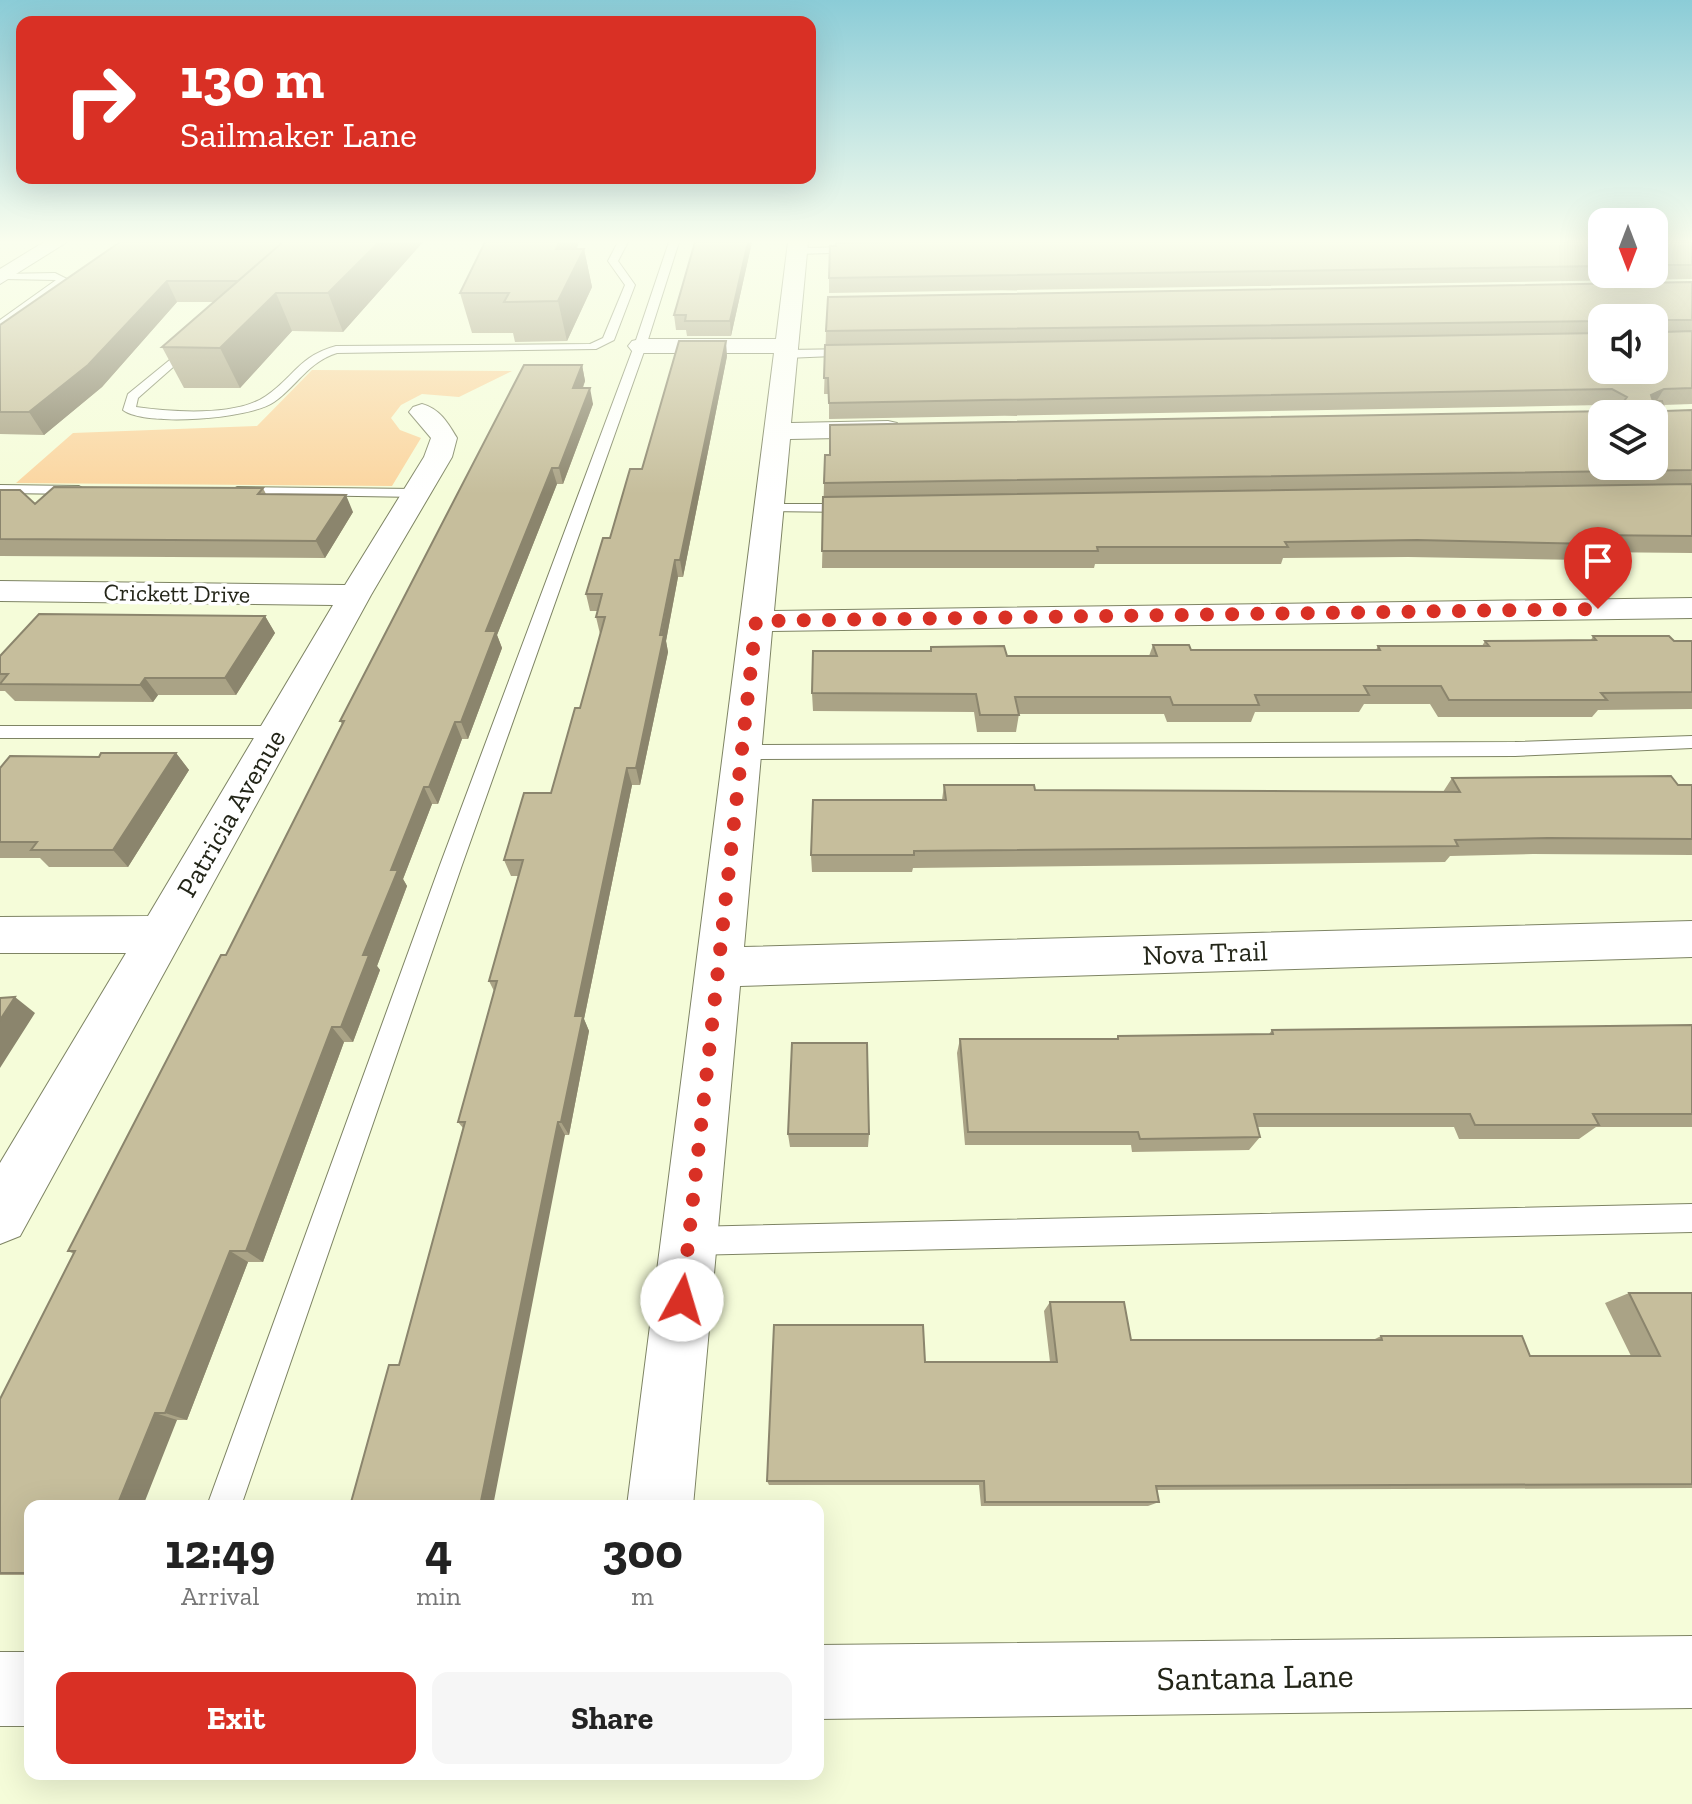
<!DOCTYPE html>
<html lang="en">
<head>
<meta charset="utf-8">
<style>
  :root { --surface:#fff; --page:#f6f6f6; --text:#222; --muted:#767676; --accent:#d93025 }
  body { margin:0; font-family:"Zilla Slab",serif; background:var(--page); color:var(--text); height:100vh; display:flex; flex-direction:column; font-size:30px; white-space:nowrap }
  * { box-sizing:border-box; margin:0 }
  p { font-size:26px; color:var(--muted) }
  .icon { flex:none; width:44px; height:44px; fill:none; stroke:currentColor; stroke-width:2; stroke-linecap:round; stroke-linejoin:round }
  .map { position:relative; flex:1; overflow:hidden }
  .sheet { position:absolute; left:24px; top:1500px; width:800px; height:280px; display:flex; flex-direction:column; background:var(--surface); border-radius:16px; box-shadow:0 8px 32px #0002 }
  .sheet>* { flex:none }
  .top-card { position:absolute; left:16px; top:16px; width:800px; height:168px; border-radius:16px; box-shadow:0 8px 32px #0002; background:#d93025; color:#fff; overflow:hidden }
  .needle { width:52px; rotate:180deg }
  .buttons { position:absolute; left:1588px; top:208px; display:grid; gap:16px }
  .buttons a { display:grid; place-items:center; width:80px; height:80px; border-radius:16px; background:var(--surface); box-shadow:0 8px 32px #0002; font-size:40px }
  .pin { position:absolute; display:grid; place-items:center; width:68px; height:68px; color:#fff; margin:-82px -34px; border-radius:50% 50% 50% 0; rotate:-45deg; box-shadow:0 0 8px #0007 }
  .pin .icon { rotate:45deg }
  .me { position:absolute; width:88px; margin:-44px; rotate:6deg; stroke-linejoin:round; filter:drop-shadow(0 0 6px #0008) }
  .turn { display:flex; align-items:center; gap:28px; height:168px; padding:0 32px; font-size:36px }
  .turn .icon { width:104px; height:104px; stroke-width:2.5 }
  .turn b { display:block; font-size:56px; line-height:68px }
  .eta { display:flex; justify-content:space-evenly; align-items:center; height:136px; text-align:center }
  .eta b { font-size:48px; font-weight:700; line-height:56px }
  .action { display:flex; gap:16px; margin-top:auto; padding:16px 32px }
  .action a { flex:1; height:92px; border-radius:16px; background:var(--accent); color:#fff; font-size:32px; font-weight:700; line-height:92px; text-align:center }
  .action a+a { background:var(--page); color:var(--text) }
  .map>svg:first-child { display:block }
</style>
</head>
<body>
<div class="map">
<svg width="1692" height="1804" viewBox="0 0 1692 1804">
  <rect width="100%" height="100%" fill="#f5fcd9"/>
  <path fill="#fbd59f" d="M 312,370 L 512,371 L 459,397 L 422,394 L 401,405 L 391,418 L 400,430 L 421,438 L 392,486 L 16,483 L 73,433 L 257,426 Z"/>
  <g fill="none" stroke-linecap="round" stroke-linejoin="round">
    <defs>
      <path id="service" d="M 618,242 L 628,242 L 618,261 L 635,285 L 614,340 L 596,349 L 337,353 C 308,362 297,386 274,402 C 250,419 145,427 123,410 L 128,394 L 193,341 L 199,344 L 197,346 L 138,398 L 136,407 C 171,412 236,417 266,396 C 294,377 299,356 336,346 L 590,344 L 603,338 L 625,285 L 608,261 Z
        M 669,242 L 679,242 L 646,346 L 462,865 L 241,1506 L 207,1506 L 440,865 L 634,346 Z
        M 860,247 L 863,252 L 797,254 L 792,251 L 797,248 Z
        M 55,273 L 69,280 L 0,328 L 0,320 L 56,280 L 4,279 L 0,278 L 0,274 Z
        M 853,349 L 859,353 L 857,355 L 786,358 L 780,354 L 786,350 Z
        M 0,485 L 79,486 L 86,490 L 79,494 L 0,493 Z
        M 237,487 L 417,489 L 424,493 L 417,497 L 232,494 L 230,491 Z
        M 769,504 L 852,504 L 859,508 L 852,512 L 764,511 L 762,508 Z
        M 0,726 L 277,726 L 286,732 L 277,738 L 0,738 Z
        M 1692,736 L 1692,748 L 1515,756 L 742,759 L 732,752 L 742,745 L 1515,742 Z
        M 1692,1204 L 1692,1232 L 690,1255 L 680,1251 L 676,1241 L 680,1231 L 690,1227 Z"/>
      <path id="minor" d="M 788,242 L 808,242 L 791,423 L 888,421 L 897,423 L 901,429 L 897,435 L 888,437 L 790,439 L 774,611 L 1692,598 L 1692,618 L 772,631 L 744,947 L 1692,921 L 1692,957 L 740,986 L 693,1506 L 627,1506 L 774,353 L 640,353 L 632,351 L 628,346 L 632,341 L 640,339 L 776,339 Z
        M 422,404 C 440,409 448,423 457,438 L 452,457 L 371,595 L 20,1236 L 0,1244 L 0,1163 L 126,953 L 0,953 L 0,917 L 148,916 L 333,605 L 0,601 L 0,581 L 345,585 L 424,457 L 431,438 L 409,412 L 413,407 Z
        M 1692,1636 L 1692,1708 L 818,1719 L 818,1645 Z
        M 0,1652 L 30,1652 L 30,1726 L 0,1726 Z"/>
      <path id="secondary" d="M 44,242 L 67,242 L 0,284 L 0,269 Z"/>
    </defs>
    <use href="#service" stroke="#7e8464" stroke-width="2"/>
    <use href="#minor" stroke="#7e8464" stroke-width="2"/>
    <use href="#secondary" stroke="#7e8464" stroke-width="2"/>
    <use href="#service" fill="#fff" fill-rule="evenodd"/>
    <use href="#minor" fill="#fff" fill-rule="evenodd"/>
    <use href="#secondary" fill="#fff" fill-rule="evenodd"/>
  </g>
  <path fill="#aaa386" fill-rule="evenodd" d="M 120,242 L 423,242 L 343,332 L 292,331 L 240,388 L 184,388 L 162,347 L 215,302 L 177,302 L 102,387 L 44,435 L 0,434 L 0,325 Z
    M 485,242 L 579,242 L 576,249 L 584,249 L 592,287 L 567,341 L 515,342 L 513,333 L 472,333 L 460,293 Z
    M 695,242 L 752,242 L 731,336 L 687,336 L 686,330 L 676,330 L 674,315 Z
    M 836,242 L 1602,242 L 1602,274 L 1654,274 L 1654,242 L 1692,242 L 1692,279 L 829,293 L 829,278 Z
    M 1692,282 L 1692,404 L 1663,405 L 1665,411 L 1692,410 L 1692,553 L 1589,552 L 1583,560 L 1408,557 L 1283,558 L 1281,564 L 1095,564 L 1094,568 L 822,568 L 824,483 L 1609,411 L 1610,409 L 1602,405 L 829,419 L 829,394 L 824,394 L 826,331 ZM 1602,318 L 1654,318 L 1602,370 Z
    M 727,356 L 683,577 L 678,577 L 666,641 L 668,652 L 640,785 L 632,785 L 584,1019 L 589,1031 L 569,1135 L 565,1135 L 399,1365 L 463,1128 L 458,1122 L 494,991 L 489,981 L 518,876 L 511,876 L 504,860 L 551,793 L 580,708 L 600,634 L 596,617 L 598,611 L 590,611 L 586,594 L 642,469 Z
    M 582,365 L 585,381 L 583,388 L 593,404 L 563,484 L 557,484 L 497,635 L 502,648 L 468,739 L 462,739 L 438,804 L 432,804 L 403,879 L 407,886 L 377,966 L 380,970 L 353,1042 L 344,1042 L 263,1262 L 248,1262 L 187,1420 L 177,1420 L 30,1506 L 30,1575 L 0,1575 L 0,1399 L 74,1254 L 68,1251 L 226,955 L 342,724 L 340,721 Z
    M 263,488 L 266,494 L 353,512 L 325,558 L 0,556 L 0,490 L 35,504 Z
    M 265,616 L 275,633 L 236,695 L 158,695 L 153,702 L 15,701 L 5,691 L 0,691 L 0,656 Z
    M 1593,636 L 1674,641 L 1692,641 L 1692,709 L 1598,710 L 1592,717 L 1438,717 L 1430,704 L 1364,704 L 1359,712 L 1255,712 L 1251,722 L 1167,722 L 1164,714 L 1019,714 L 1016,732 L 977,732 L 974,712 L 813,711 L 812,693 L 930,651 L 931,647 L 1007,656 L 1149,656 L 1153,645 L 1191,650 L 1376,650 L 1378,646 L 1482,646 L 1485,641 L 1591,640 Z
    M 176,753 L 189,770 L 128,867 L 49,867 L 40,858 L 0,858 L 0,768 L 99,757 Z
    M 1452,778 L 1692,785 L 1692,855 L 1533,854 L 1450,856 L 1445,862 L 913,868 L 912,872 L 812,872 L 811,855 L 942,800 L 944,785 L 1035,790 L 1443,792 Z
    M 1692,1025 L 1692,1127 L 1596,1127 L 1579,1139 L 1459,1139 L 1454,1127 L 1258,1127 L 1260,1137 L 1249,1150 L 1132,1152 L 1131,1145 L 965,1145 L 957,1053 L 960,1039 L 1117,1039 L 1118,1036 L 1269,1034 L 1272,1030 Z
    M 788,1134 L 869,1134 L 868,1147 L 790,1147 Z
    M 1629,1293 L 1692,1293 L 1692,1488 L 1157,1490 L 1159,1502 L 1148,1506 L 981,1506 L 979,1485 L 769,1485 L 767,1481 L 925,1362 L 1050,1362 L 1044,1311 L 1050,1302 L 1131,1340 L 1373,1340 L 1381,1336 L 1530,1356 L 1631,1356 L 1605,1303 Z"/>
  <path fill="#8b856d" d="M 379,242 L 423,242 L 343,332 L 328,293 Z
    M 559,242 L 579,242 L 564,287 L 556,249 Z
    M 748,242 L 752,242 L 731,336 L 730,321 Z
    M 584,249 L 592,287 L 567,341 L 558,301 Z
    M 167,281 L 177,302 L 102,387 L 44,435 L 29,412 Z
    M 276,293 L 292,331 L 240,388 L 220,348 Z
    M 726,341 L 727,356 L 683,577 L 680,560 Z
    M 582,365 L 585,381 L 576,404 L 573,388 Z
    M 590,388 L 593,404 L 563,484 L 559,468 Z
    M 1664,389 L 1654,405 L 1651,395 Z
    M 552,468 L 557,484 L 497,635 L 502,648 L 468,739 L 461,722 L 486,631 Z
    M 346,495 L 353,512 L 325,558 L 316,541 Z
    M 675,560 L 678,577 L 666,641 L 668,652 L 640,785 L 636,768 Z
    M 265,616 L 275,633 L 236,695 L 225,678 Z
    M 145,678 L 158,695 L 153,702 L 140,685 Z
    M 455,722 L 462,739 L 438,804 L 429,787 Z
    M 176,753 L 189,770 L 128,867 L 113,850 Z
    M 627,768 L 632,785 L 584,1019 L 589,1031 L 569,1135 L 561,1122 L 575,1016 Z
    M 424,787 L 432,804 L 403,879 L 407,886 L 377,966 L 380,970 L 353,1042 L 341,1027 L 391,870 Z
    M 15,997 L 35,1013 L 0,1068 L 0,1020 Z
    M 332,1027 L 344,1042 L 263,1262 L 246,1251 Z
    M 558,1122 L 565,1135 L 493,1506 L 480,1506 Z
    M 230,1251 L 248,1262 L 187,1420 L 165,1413 Z
    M 155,1413 L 177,1420 L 143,1506 L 117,1506 Z"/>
  <path fill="#c6be9c" stroke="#8b856d" stroke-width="2" fill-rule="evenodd" d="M 120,242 L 283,242 L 238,281 L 167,281 L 88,365 L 29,412 L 0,412 L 0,325 Z
    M 283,242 L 379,242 L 328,293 L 276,293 L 220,348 L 162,347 Z
    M 485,242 L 559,242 L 556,249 L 584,249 L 558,301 L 504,302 L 509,293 L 460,293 Z
    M 695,242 L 748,242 L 730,321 L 685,321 L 686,315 L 674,315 Z
    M 907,242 L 1602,242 L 1602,266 L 829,278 L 830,246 L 836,246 L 836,243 Z
    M 1654,242 L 1692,242 L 1692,265 L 1654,265 Z
    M 1692,282 L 1692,320 L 1663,320 L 1660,323 L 1664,332 L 1692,331 L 1692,388 L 1664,389 L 1651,395 L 1653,401 L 1662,401 L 1665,411 L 1692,410 L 1692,470 L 824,483 L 825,455 L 830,455 L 830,425 L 1612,411 L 1615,401 L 1624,401 L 1627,397 L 1612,389 L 829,403 L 828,378 L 824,378 L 825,345 L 1602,333 L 1602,370 L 1654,370 L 1654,318 L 1602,318 L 1602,321 L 826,331 L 828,297 ZM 1602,414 L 1654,414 L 1654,466 L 1602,466 Z
    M 679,341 L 726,341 L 680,560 L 675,560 L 660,635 L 664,635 L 636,768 L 627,768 L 575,1016 L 583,1016 L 561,1122 L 558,1122 L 480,1506 L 350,1506 L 389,1365 L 399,1365 L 465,1122 L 458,1122 L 497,981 L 489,981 L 523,860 L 504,860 L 524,793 L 551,793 L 575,708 L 580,708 L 605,617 L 596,617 L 602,594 L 586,594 L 603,538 L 610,538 L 630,469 L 642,469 Z
    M 524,365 L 582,365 L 573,388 L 590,388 L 559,468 L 552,468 L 486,631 L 496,631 L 461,722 L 455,722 L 429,787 L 424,787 L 391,870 L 398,870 L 363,955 L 369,955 L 341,1027 L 332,1027 L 246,1251 L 230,1251 L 165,1413 L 155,1413 L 117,1506 L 30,1506 L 30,1573 L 0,1573 L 0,1399 L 75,1251 L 68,1251 L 221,955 L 226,955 L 344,721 L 340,721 Z
    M 1692,484 L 1692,536 L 1587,535 L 1595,544 L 1417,540 L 1285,542 L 1288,547 L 1097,547 L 1098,551 L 822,551 L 823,497 Z
    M 54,487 L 263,488 L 258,494 L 346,495 L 316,541 L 0,539 L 0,490 L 20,490 L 35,504 Z
    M 39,614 L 265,616 L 225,678 L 145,678 L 140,685 L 0,684 L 8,674 L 0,674 L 0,656 Z
    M 1593,636 L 1669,636 L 1674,641 L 1692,641 L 1692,692 L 1601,693 L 1607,700 L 1449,700 L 1441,686 L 1364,686 L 1369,695 L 1255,695 L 1259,705 L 1173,705 L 1170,697 L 1015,697 L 1019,715 L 980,715 L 976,694 L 812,693 L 813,651 L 931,651 L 931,647 L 1004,646 L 1007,656 L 1157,656 L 1153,645 L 1189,645 L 1191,650 L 1380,650 L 1378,646 L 1489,646 L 1485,641 L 1596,640 Z
    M 101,753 L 176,753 L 113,850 L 31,850 L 37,842 L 0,842 L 0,768 L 10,756 L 99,757 Z
    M 1671,776 L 1678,785 L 1692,785 L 1692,839 L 1548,838 L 1455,840 L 1458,846 L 914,851 L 914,855 L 811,855 L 813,800 L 946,800 L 944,785 L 1034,785 L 1035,790 L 1460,792 L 1452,778 Z
    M 15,997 L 0,1020 L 0,998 Z
    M 1692,1025 L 1692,1114 L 1593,1114 L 1599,1125 L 1475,1125 L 1470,1114 L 1254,1114 L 1260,1137 L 1140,1139 L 1138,1132 L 968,1132 L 960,1039 L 1118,1039 L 1118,1036 L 1273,1034 L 1272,1030 Z
    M 792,1043 L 867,1043 L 869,1134 L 788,1134 Z
    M 1629,1293 L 1692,1293 L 1692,1484 L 1156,1486 L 1159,1502 L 985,1502 L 984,1481 L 767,1481 L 774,1325 L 923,1325 L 925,1362 L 1057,1362 L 1050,1302 L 1124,1302 L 1131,1340 L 1382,1340 L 1381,1336 L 1522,1336 L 1530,1356 L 1660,1356 Z"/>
  <linearGradient id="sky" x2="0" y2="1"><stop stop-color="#8bccd7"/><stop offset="0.49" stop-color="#fafeee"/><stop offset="1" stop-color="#fafeee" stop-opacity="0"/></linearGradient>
  <rect width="1692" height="494" fill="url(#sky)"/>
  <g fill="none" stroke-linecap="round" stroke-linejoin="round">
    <path stroke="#d93025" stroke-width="14" stroke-dasharray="0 25.2" d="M 682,1300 L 756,621 L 1598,609"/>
  </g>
  <g text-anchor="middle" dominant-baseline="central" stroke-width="7" stroke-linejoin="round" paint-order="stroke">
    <g font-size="24" fill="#232518" stroke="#fff">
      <text transform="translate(177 593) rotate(1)">Crickett Drive</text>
    </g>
    <g font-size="28" fill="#232518" stroke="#fff">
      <text transform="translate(231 813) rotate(-60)">Patricia Avenue</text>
      <text transform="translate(1205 953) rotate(-2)">Nova Trail</text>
    </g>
    <g font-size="34" fill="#232518" stroke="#fff">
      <text transform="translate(1255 1677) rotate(-1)">Santana Lane</text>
    </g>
  </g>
</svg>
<div class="buttons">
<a><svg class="needle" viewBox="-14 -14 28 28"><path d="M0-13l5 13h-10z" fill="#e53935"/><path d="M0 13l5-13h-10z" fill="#767676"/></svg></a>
<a><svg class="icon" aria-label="sound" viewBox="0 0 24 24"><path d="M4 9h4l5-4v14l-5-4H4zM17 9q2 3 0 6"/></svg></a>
<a><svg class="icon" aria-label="layers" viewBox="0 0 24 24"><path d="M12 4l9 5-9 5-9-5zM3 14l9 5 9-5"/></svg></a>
</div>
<div class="pin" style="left:1598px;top:609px;background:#d93025"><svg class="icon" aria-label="arrive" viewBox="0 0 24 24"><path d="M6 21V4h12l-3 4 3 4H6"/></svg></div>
<svg class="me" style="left:682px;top:1300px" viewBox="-20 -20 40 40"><circle r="19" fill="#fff"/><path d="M0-13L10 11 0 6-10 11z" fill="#d93025"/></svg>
<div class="top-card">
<div class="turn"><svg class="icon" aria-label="right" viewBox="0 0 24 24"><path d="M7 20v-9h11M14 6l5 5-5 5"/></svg><div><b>130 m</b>Sailmaker Lane</div></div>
</div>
<section class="sheet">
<div class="eta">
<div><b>12:49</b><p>Arrival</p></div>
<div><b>4</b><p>min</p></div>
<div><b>300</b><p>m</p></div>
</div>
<div class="action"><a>Exit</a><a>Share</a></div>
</section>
</div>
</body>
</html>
